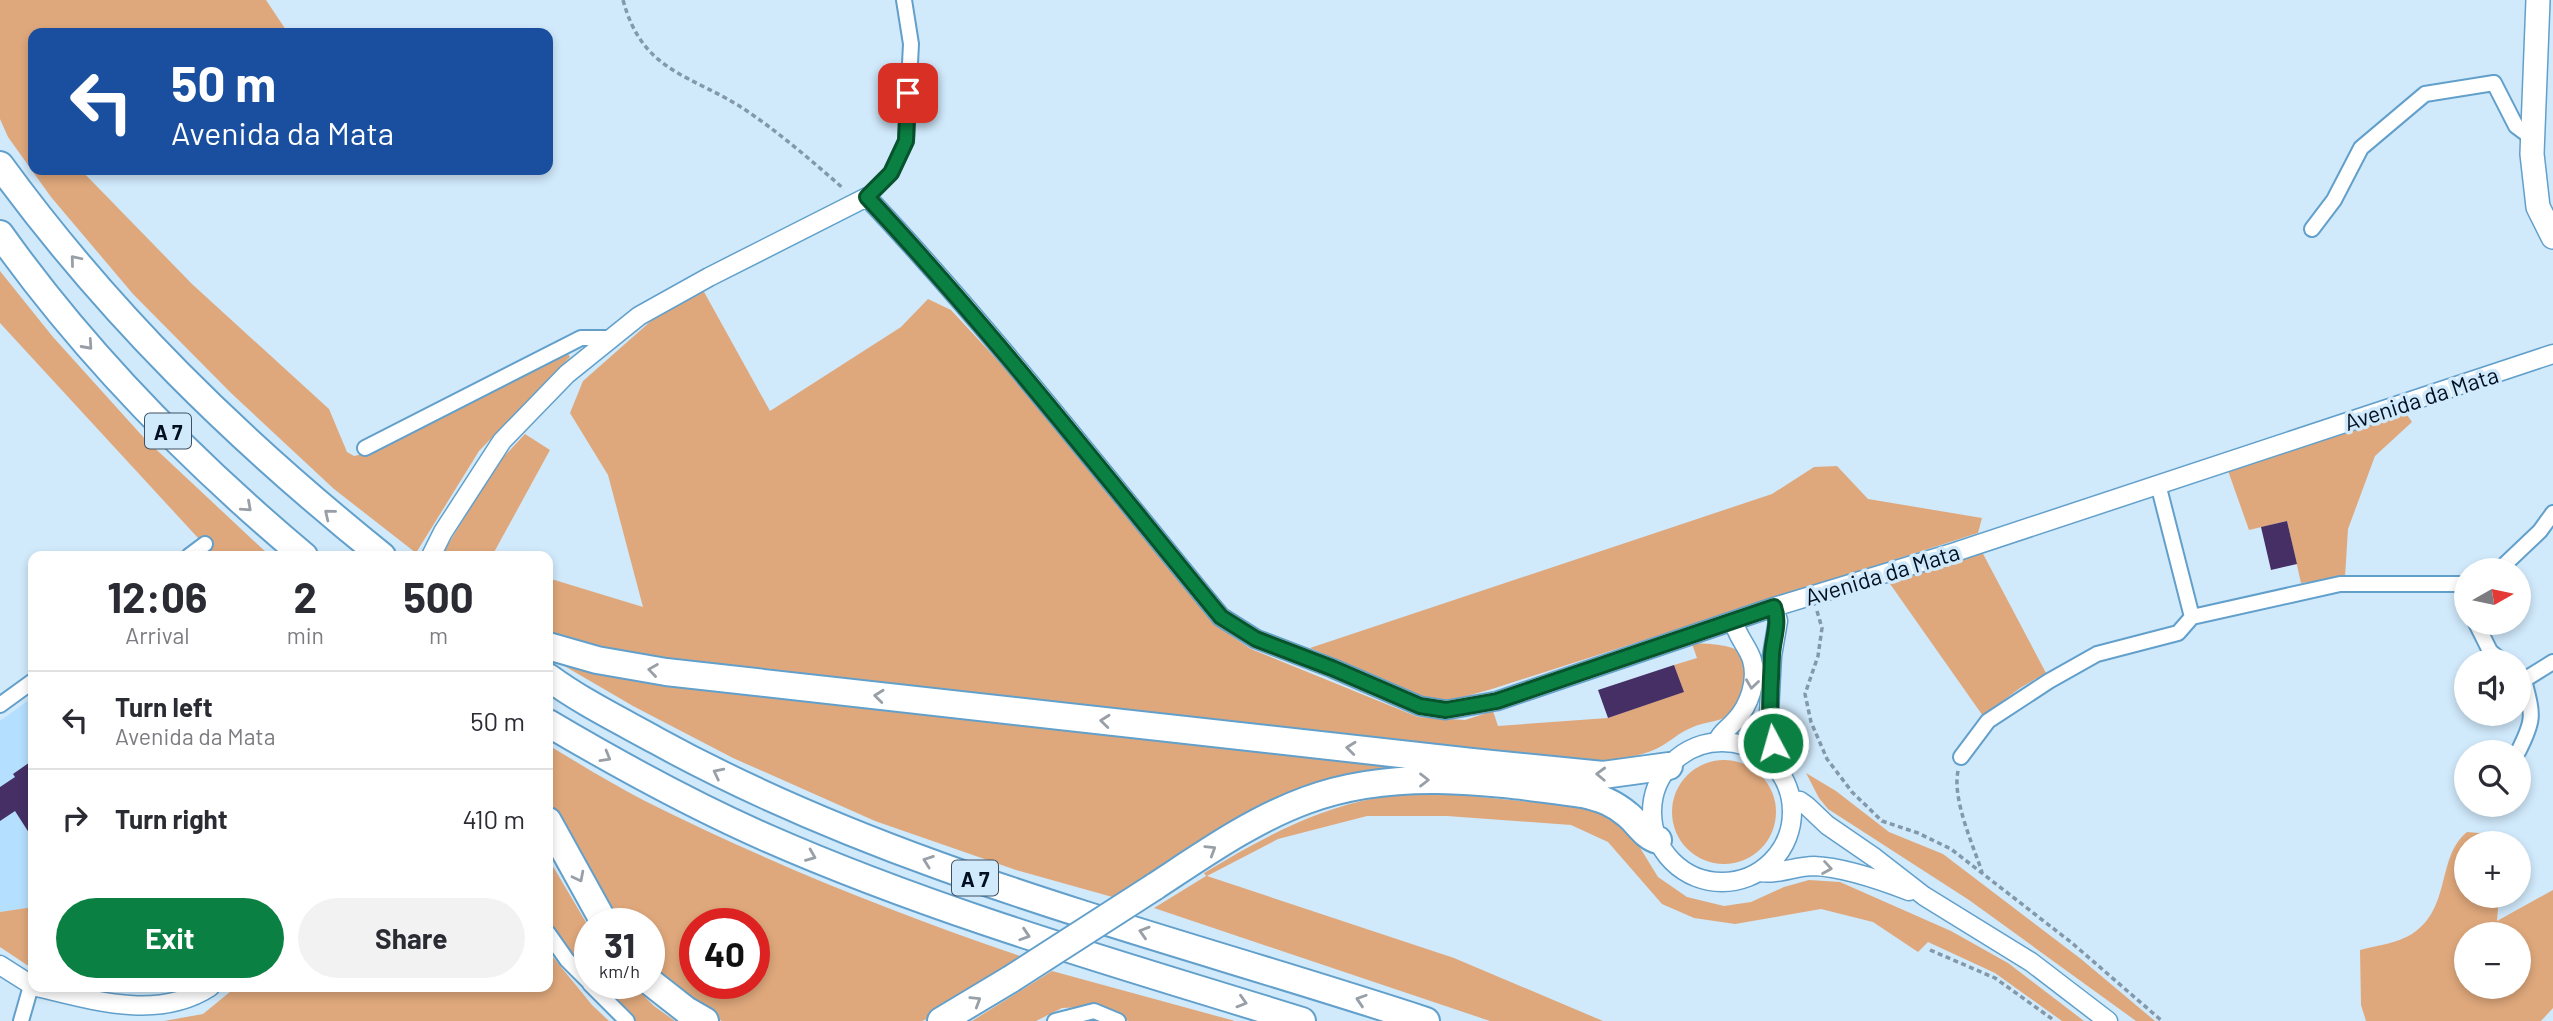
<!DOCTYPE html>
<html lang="en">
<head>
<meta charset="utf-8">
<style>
  :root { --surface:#fff; --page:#f2f2f3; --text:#2b2b33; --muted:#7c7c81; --line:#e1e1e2; --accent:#0b8043 }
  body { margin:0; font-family:Barlow,sans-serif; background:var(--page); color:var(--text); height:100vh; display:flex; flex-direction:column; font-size:26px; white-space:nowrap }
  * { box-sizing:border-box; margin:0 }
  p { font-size:23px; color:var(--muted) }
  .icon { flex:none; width:38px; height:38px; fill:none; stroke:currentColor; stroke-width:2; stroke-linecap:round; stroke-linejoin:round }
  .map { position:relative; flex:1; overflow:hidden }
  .side { position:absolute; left:28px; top:551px; width:525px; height:441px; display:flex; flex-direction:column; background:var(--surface); border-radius:14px; box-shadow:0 4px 10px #0003 }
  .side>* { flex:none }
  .banner { position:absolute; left:28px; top:28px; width:525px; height:147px; border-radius:14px; box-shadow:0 4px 10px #0003; background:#1a4fa0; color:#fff; overflow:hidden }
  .needle { width:46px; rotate:81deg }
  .controls { position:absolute; left:2454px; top:558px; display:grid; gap:14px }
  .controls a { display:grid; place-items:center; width:77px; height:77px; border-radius:50%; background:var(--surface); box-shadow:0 4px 10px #0003; font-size:35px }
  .speed { position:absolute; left:574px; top:908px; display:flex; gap:14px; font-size:35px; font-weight:700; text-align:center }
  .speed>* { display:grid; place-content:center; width:91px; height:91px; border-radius:50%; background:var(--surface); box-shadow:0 4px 10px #0003; line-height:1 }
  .speed small { font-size:18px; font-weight:400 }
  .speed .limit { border:10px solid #d22; background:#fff; color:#111 }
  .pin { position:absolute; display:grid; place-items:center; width:60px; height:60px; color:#fff; margin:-30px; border-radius:14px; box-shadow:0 4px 10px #0006 }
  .me { position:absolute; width:77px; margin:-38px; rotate:354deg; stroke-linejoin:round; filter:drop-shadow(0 0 5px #0008) }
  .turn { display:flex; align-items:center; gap:24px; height:147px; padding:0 28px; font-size:32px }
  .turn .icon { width:91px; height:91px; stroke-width:2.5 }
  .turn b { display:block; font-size:49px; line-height:60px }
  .eta { display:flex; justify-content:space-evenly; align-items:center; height:119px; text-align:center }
  .eta b { font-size:42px; font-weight:700; line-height:49px }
  .primary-button { display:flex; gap:14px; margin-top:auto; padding:14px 28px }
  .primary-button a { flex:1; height:80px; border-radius:42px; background:var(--accent); color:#fff; font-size:28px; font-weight:700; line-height:80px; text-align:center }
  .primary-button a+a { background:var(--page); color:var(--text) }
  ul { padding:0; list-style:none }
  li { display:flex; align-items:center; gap:21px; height:98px; padding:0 28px; border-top:2px solid var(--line) }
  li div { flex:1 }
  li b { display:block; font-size:26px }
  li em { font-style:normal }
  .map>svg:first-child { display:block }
</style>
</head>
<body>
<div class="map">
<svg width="2553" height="1021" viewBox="0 0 2553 1021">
  <rect width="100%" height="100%" fill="#d0e9fb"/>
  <path fill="#b5dffe" d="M 33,697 L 33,907 L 0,912 L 0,721 Z"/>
  <path fill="#dfa87c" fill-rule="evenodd" d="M 0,0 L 266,0 L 288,33 L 33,33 L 33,170 L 81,170 L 192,284 L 329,409 L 347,452 L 354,456 L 376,451 L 567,352 L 570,357 L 479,451 L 416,553 L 334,489 L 231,393 L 133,294 L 51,197 L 8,137 L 0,119 Z
    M 0,271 L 53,337 L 145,439 L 270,556 L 205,556 L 210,551 L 0,323 Z
    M 703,290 L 770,411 L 901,327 L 928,299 L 951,310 L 1026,391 L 1224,631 L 1251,649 L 1418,717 L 1465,720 L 1493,711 L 1498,726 L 1608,718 L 1683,692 L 1674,665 L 1697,658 L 1692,644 C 1703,642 1736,645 1743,654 C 1755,671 1747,699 1733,713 C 1724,721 1704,722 1693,727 C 1679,732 1669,743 1656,749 C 1638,757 1618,759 1599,762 L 668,660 L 602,650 L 548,631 L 548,578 L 643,607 L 608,475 L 570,413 L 583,381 L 651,321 Z
    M 2403,409 L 2412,422 L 2375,456 L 2348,529 L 2345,577 L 2301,583 L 2287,521 L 2249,530 L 2227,468 Z
    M 525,434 L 550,450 L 492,556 L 441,556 L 497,464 Z
    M 1837,466 L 1868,499 L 1982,518 L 1978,533 L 1492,689 L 1449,701 L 1417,695 L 1310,648 L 1772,494 L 1814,467 Z
    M 1981,550 L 2046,673 L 2020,688 L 1983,716 L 1888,581 Z
    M 549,657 L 1518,776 L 1388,774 L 1116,898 L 1016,870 L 875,821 L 733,758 L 633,706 Z
    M 548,745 C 580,764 612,784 645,801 C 767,862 893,913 1023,957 L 947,1011 L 922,1021 L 722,1021 L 693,1006 L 649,971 L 649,924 L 616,924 L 548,808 ZM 695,924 L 754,924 L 754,984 L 695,984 Z
    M1672 812a52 52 0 1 1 104 0a52 52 0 1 1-104 0Z
    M 1806,773 L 1836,791 L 1889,832 L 1943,854 L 2081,959 L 2155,1021 L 2136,1021 L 1969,900 L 1828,809 L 1819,798 Z
    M 1440,793 L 1583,807 L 1614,817 L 1634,838 L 1658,877 L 1687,897 L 1724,906 L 1751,902 L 1784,887 L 1809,880 L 1840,882 L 1951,931 L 2008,963 L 2084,1021 L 2062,1021 L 1995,973 L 1928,942 L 1918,952 L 1873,922 L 1821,909 L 1735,924 L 1694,918 L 1662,904 L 1608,842 L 1571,825 L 1447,816 L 1367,816 L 1278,839 L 1207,876 L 1454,958 L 1603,1021 L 1490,1021 L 1154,908 L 1206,876 L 1204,873 C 1259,840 1312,810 1376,798 C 1397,794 1419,794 1440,793 Z
    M 2467,832 L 2502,835 L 2502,843 L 2466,844 L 2466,896 L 2499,896 L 2497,921 L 2553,890 L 2553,1008 L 2541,1021 L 2366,1021 L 2361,1005 L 2360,950 C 2375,946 2398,943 2412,934 C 2452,908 2436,857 2467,832 ZM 2466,934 L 2518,934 L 2518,987 L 2466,987 Z
    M 548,858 L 590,929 L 590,974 L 571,955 L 548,922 Z
    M 33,907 L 33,969 L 0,947 L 0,912 Z
    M 548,951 L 592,1005 L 609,1021 L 164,1021 L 203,1014 L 236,987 L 548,987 Z
    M 1052,971 L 1235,1021 L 1129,1021 L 1087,1007 L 1062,1008 L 1036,1021 L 972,1021 Z
    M 599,984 L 632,984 L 654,1006 L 675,1021 L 635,1021 Z"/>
  <path fill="#452f65" d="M 2287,521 L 2297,564 L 2271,570 L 2261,527 Z
    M 1674,665 L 1684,692 L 1608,718 L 1598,690 Z
    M 33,760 L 33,839 L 15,811 L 0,821 L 0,787 L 15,777 L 13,774 Z"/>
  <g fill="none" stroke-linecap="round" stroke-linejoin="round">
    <defs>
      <path id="minor" d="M 867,197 L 891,173 L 906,141 L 911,44 L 904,0
        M 2312,229 L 2334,200 L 2361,148 L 2425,94 L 2494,83 L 2516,126 L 2532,138
        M 365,448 L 581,338 L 612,338
        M 2158,484 L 2192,617
        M 189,556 L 205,544
        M 2499,570 L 2540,531 L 2553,513
        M 2192,617 L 2340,584 L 2466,584
        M 2476,623 L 2490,651 L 2503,662
        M 2524,680 L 2553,662
        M 0,705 L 33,681
        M 2518,752 C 2535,719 2533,715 2524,680
        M 1961,757 L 1988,721 L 2049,681 L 2097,654 L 2178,633 L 2192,617
        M 548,933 L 567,960 L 590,983
        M 590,984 L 627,1021
        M 21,1021 L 31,986
        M 1055,1021 L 1094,1011 L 1118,1021"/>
      <path id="tertiary" d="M 431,556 L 443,532 L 502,441 L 567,374 L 639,316 L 709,277 L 867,197 C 992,330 1105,476 1221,617 L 1256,639 L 1332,668 L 1420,706 L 1446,710 L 1497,701 L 1774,607 L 1955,552 L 2553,354
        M1652 812a70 70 0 1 1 140 0a70 70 0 1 1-140 0Z
        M 1717,742 C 1721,732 1728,729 1735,721 C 1749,706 1758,681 1752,660 C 1748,646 1736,636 1734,621
        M 1773,763 L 1769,713 L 1772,656 L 1778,621 L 1774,607
        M 1792,800 L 1800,801 L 1807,806 L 1827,825 L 1875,858 L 1924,896 L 2031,962 L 2108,1021
        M 1760,872 C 1778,875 1795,866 1814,866 C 1842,867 1883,881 1909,891
        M 0,965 L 33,986
        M 37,987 C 92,1000 158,1021 210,987"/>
      <path id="primary" d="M 2538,0 L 2532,154 L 2538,207 L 2553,237"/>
      <path id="motorway" d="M 0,165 C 110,316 238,440 382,556
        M 0,234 C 86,355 191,461 304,556
        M 548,646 L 597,660 L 666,672 L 1472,762 L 1603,775 L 1669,766
        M 548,677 C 582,702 621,721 657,741 C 897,873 1168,936 1426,1021
        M 548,723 C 619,765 692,805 767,838 C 940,914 1122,965 1302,1021
        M 548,821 L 605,924
        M 1154,887 C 1203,855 1252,820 1307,800 C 1396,767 1492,782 1583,794 C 1601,798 1614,803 1628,815 C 1638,823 1645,837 1658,840
        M 649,981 L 686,1010 L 705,1021
        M 941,1021 L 1011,979"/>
    </defs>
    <use href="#minor" stroke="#62a0cb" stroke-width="18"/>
    <use href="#tertiary" stroke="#62a0cb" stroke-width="21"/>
    <use href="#primary" stroke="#62a0cb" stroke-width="26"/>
    <use href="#motorway" stroke="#62a0cb" stroke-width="30"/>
    <path stroke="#8399aa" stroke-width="3.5" stroke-dasharray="5 3.5" stroke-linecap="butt" d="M 623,0 C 643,74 692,74 747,111 C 781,134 813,162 844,189
      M 1817,611 L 1822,628 L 1818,656 L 1805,694 L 1811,722 L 1827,759 L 1852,792 L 1882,821 L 1918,833 L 1951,849 L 2072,943 L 2162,1021
      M 1958,771 C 1952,799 1973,845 1982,872
      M 1930,950 L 1995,978 L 2055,1021"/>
    <use href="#minor" stroke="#fff" stroke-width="14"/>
    <use href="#tertiary" stroke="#fff" stroke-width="18"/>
    <use href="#primary" stroke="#fff" stroke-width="23"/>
    <use href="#motorway" stroke="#fff" stroke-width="26"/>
    <defs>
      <path id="motorway-bridge" d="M 1011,979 L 1154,887"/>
    </defs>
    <use href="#motorway-bridge" stroke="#62a0cb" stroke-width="30" stroke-linecap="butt"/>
    <use href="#motorway-bridge" stroke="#fff" stroke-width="26"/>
  </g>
  <defs><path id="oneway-chevron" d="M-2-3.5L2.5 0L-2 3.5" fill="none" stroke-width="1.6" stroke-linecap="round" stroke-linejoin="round" transform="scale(1.75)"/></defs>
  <g stroke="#999fa6">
    <use href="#oneway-chevron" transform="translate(75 260) rotate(-130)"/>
    <use href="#oneway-chevron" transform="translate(88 345) rotate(48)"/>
    <use href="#oneway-chevron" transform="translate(247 507) rotate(42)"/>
    <use href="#oneway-chevron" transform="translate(329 514) rotate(-141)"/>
    <use href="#oneway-chevron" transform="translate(653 670) rotate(-172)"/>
    <use href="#oneway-chevron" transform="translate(1752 684) rotate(98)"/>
    <use href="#oneway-chevron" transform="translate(879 696) rotate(-174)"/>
    <use href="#oneway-chevron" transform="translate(1105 721) rotate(-174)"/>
    <use href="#oneway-chevron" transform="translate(1351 748) rotate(-174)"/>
    <use href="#oneway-chevron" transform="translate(606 757) rotate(30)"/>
    <use href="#oneway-chevron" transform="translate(718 773) rotate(-153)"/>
    <use href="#oneway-chevron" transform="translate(1601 774) rotate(-178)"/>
    <use href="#oneway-chevron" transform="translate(1424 780)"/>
    <use href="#oneway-chevron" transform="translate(1211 850) rotate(-32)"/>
    <use href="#oneway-chevron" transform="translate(811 856) rotate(22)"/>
    <use href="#oneway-chevron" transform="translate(928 861) rotate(-160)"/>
    <use href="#oneway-chevron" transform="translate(1827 868) rotate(9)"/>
    <use href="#oneway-chevron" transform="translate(579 877) rotate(63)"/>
    <use href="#oneway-chevron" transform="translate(1144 932) rotate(-163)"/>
    <use href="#oneway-chevron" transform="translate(1025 935) rotate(18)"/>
    <use href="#oneway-chevron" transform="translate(1361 1000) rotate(-162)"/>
    <use href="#oneway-chevron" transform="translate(976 1001) rotate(-32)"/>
    <use href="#oneway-chevron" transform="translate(1242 1002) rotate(17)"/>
  </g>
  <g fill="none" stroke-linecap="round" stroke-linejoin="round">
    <defs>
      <path id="route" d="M 908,93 L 906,141 L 891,173 L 867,197 C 992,331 1105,476 1221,617 L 1256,639 L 1332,668 L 1420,706 L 1446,710 L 1497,701 L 1774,607 C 1780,623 1773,638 1772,655 C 1771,685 1768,713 1773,743"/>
    </defs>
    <use href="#route" stroke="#07532c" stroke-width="18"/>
    <use href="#route" stroke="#0b8043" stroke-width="12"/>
  </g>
  <g text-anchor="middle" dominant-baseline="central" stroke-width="7" stroke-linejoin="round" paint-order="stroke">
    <g fill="#d0e9fb" stroke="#3e5162" stroke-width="2">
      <rect x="145" y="413.5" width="46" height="35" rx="5"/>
      <rect x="952" y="860.5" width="46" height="35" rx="5"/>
    </g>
    <g font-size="21" font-weight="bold" fill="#001020">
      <text x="168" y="431">A 7</text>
      <text x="975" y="878">A 7</text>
    </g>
    <g font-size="23" fill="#001020" stroke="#d0e9fb">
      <text transform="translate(2421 398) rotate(-18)">Avenida da Mata</text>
      <text transform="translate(1882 574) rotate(-17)">Avenida da Mata</text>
    </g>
  </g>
</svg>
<div class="controls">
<a><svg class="needle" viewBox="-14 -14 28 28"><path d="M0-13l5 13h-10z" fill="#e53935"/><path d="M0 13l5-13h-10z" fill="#7c7c81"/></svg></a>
<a><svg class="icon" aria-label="sound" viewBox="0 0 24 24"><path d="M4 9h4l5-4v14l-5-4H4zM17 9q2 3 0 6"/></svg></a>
<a><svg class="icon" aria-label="search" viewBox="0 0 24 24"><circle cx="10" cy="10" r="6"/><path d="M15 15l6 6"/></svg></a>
<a>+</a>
<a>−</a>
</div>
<div class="speed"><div>31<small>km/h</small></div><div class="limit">40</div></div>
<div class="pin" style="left:908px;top:93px;background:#d93025"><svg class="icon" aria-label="arrive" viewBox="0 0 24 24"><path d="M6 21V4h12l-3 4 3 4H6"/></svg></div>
<svg class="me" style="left:1773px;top:743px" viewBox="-20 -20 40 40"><circle r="17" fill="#0b8043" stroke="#fff" stroke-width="3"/><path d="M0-11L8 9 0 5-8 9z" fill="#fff"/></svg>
<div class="banner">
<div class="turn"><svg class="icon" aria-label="left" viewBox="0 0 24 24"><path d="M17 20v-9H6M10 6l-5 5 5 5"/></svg><div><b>50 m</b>Avenida da Mata</div></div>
</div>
<section class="side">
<div class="eta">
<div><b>12:06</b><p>Arrival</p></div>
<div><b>2</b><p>min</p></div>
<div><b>500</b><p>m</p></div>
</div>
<ul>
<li><svg class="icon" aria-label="left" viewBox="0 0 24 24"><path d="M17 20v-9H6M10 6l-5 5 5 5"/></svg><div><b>Turn left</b><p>Avenida da Mata</p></div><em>50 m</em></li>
<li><svg class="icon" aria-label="right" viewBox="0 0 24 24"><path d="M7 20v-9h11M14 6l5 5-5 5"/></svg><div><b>Turn right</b></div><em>410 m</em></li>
</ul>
<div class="primary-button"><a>Exit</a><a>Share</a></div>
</section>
</div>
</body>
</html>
